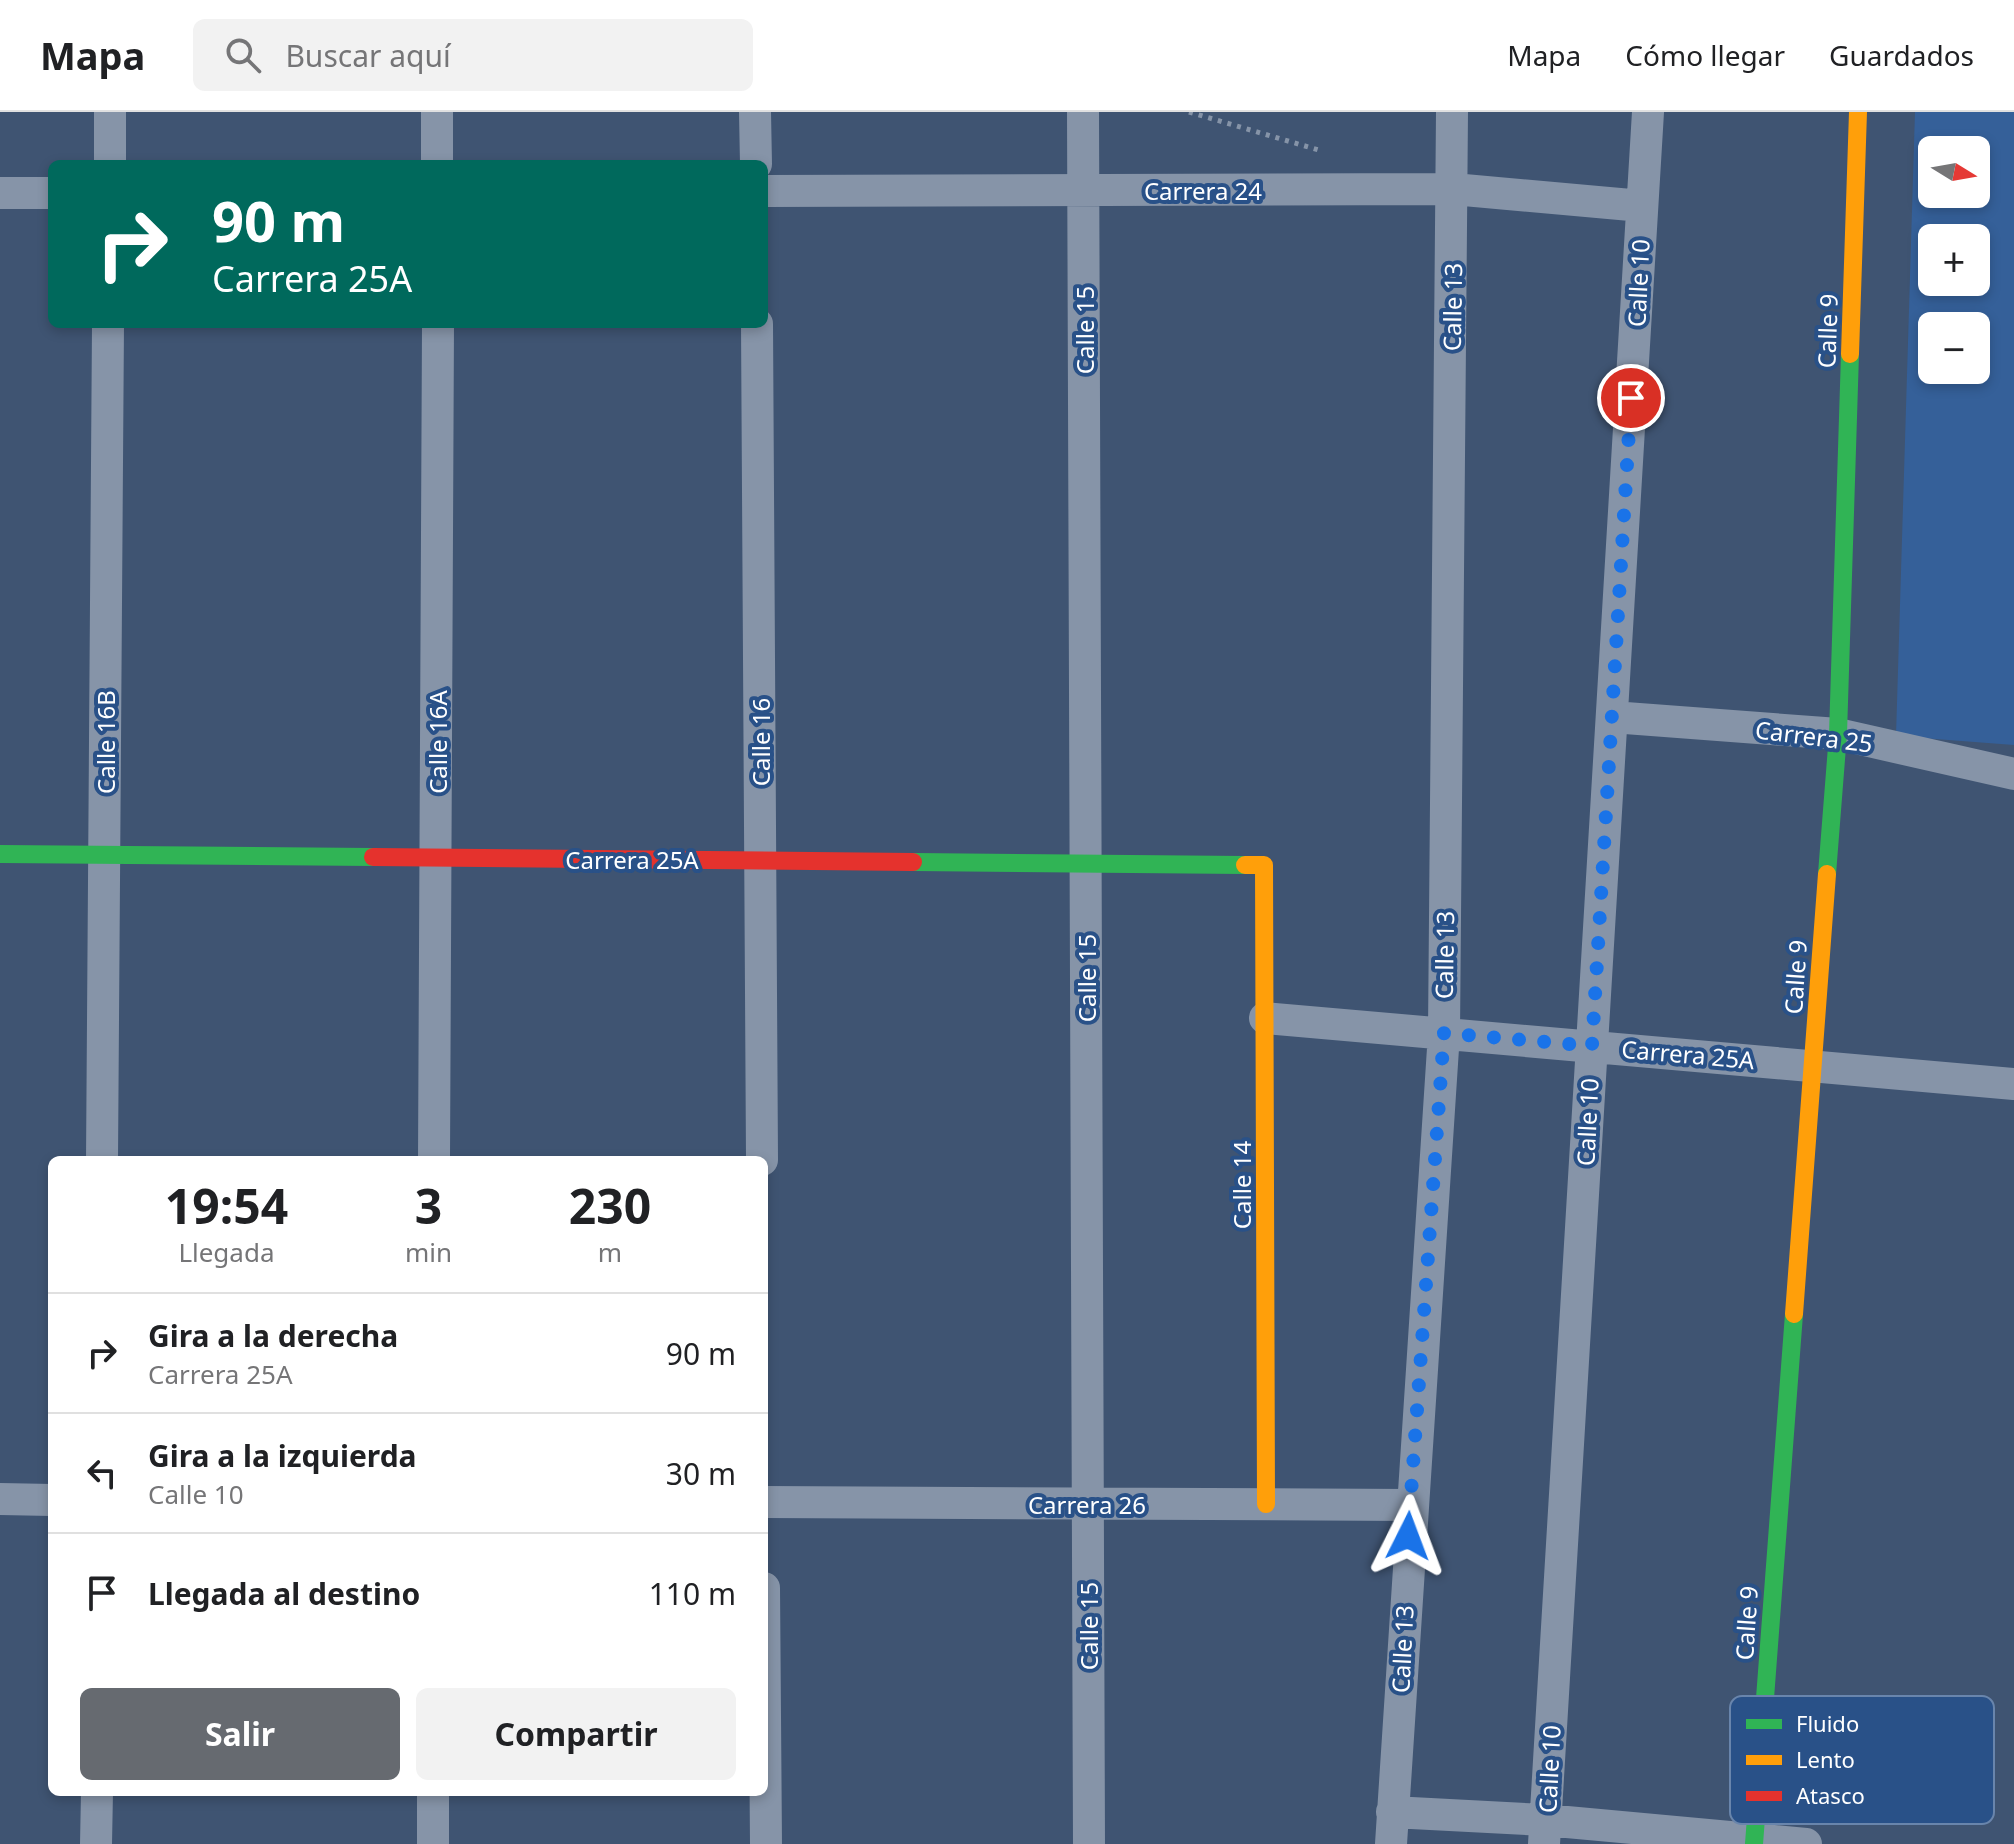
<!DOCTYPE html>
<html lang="es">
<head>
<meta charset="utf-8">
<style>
  :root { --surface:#fff; --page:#f2f2f2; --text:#202124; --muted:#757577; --line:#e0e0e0; --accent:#666a70 }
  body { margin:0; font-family:"Noto Sans",sans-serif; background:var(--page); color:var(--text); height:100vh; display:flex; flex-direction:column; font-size:30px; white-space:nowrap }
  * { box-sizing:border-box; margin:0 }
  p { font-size:26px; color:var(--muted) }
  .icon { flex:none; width:44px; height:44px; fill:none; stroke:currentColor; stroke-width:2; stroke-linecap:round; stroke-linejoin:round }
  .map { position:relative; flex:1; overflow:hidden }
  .side { position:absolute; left:48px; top:1044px; width:720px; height:640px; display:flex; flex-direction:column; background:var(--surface); border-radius:12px; box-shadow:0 4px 12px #0003 }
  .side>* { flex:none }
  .hud { position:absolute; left:48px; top:48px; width:720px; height:168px; border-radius:12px; box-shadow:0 4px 12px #0003; background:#00695c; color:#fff; overflow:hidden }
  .needle { width:52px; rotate:101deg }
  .fabs { position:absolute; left:1918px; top:24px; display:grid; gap:16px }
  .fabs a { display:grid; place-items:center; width:72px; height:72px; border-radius:12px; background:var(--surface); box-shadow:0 4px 12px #0003; font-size:40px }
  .pin { position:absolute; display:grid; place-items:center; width:68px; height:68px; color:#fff; margin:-34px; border:4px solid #fff; border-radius:50%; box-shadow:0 2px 8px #0007 }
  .me { position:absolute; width:88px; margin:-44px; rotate:3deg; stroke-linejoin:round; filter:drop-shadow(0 0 6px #0008) }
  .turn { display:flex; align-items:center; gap:28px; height:168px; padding:0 32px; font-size:36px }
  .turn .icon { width:104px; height:104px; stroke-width:2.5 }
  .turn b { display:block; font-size:56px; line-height:68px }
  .eta { display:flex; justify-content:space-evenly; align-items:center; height:136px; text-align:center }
  .eta b { font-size:48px; font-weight:700; line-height:56px }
  .cta { display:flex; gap:16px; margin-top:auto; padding:16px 32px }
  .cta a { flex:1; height:92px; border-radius:12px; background:var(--accent); color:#fff; font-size:32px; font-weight:700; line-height:92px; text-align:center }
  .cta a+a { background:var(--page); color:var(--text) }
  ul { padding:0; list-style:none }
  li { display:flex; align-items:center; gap:24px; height:120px; padding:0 32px; border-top:2px solid var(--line) }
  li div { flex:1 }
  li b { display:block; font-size:30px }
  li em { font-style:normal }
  header { display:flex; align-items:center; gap:48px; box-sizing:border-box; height:112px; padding:0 40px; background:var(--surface); border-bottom:2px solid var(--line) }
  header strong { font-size:38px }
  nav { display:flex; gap:44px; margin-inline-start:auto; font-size:28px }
  .search { width:560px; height:72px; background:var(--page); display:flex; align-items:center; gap:20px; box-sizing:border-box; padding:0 28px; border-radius:12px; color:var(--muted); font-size:30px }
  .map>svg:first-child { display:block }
</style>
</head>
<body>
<header>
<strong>Mapa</strong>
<div class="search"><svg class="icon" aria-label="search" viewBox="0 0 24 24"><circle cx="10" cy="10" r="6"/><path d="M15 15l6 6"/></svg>Buscar aquí</div>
<nav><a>Mapa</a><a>Cómo llegar</a><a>Guardados</a></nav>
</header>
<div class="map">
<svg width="2014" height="1732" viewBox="0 0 2014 1732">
  <rect width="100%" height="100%" fill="#3f5472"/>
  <path fill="#356099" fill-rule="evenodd" d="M 1915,0 L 2014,0 L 2014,633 L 1896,624 ZM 1932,38 L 1976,38 L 1976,82 L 1932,82 ZM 1932,126 L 1976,126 L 1976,170 L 1932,170 ZM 1932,214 L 1976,214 L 1976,258 L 1932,258 Z"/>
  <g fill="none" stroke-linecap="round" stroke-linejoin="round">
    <path stroke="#8694a8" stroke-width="5" stroke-dasharray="4 6" stroke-linecap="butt" d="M 1189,0 L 1322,39"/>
    <path stroke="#8694a8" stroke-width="32" d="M 437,0 L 437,52
      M 755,0 L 756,52
      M 1083,0 L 1089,1732
      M 110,52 L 110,0
      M 764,79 L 1453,77 L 1642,94
      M 0,81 L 52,81
      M 757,212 L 762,1048
      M 1612,605 L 1838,622 L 2014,662
      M 1265,906 L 2014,972
      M 102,1048 L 108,212
      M 434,1048 L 438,212
      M 0,1387 L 52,1388
      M 764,1390 L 1410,1393
      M 764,1476 L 766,1732
      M 433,1680 L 433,1732
      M 1392,1700 L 1545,1708 L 1806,1732
      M 96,1732 L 97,1680
      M 1391,1732 L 1444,921 L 1452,0
      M 1544,1732 L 1648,0"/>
    <path stroke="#30b455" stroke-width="18" d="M 0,742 L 373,745
      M 913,750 L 1245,753
      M 1827,762 L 1838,622 L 1850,242
      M 1754,1732 L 1794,1202"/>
    <path stroke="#ff9f0a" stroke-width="18" d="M 1850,242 L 1858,0
      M 1245,753 L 1264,753 L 1266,1392
      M 1794,1202 L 1827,762"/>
    <path stroke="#e5322d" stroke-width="18" d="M 373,745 L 913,750"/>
  </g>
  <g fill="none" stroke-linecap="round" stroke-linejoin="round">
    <path stroke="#1a73e8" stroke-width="14" stroke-dasharray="0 25.2" d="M 1408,1424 L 1444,921 L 1592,934 L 1631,286"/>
  </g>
  <g text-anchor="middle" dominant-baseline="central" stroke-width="8" stroke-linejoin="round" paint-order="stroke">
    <g font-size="24" fill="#fff" stroke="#295188">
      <text x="1203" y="78">Carrera 24</text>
      <text transform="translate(1638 171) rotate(-87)">Calle 10</text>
      <text transform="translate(1452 195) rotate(-89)">Calle 13</text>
      <text transform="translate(1084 218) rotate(-90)">Calle 15</text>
      <text transform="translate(1827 219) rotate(-88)">Calle 9</text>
      <text transform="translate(1814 624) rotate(7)">Carrera 25</text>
      <text transform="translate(105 630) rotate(-90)">Calle 16B</text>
      <text transform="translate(437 630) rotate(-90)">Calle 16A</text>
      <text transform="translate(760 630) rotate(-90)">Calle 16</text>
      <text x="632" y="747">Carrera 25A</text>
      <text transform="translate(1444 843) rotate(-89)">Calle 13</text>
      <text transform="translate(1795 865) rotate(-86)">Calle 9</text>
      <text transform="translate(1086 866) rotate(-90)">Calle 15</text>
      <text transform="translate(1688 942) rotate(5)">Carrera 25A</text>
      <text transform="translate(1587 1010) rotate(-87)">Calle 10</text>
      <text transform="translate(1241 1073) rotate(-90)">Calle 14</text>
      <text x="1087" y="1392">Carrera 26</text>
      <text transform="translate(1746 1511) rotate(-86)">Calle 9</text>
      <text transform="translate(1088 1514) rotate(-90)">Calle 15</text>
      <text transform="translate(1402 1537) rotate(-87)">Calle 13</text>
      <text transform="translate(1549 1657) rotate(-87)">Calle 10</text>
    </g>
  </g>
  <rect x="1730" y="1584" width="264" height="128" rx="12" fill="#295188" stroke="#6985ac" stroke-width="2"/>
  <rect x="1746" y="1607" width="36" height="10" fill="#30b455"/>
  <rect x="1746" y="1643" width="36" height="10" fill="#ff9f0a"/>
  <rect x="1746" y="1679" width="36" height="10" fill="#e5322d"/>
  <g font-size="22" fill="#fff">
    <text x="1796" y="1620">Fluido</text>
    <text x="1796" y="1656">Lento</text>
    <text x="1796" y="1692">Atasco</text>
  </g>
</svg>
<div class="fabs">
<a><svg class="needle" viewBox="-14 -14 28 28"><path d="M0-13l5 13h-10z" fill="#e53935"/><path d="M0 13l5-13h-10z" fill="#757577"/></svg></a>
<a>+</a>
<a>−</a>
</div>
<div class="pin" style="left:1631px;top:286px;background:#d93025"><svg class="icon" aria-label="arrive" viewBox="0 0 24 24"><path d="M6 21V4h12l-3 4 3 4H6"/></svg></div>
<svg class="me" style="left:1408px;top:1424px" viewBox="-20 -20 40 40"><path d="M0-17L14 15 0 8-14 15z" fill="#1a73e8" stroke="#fff" stroke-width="4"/></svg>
<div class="hud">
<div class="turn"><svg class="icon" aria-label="right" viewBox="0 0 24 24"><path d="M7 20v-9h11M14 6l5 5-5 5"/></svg><div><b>90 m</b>Carrera 25A</div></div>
</div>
<section class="side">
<div class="eta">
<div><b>19:54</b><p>Llegada</p></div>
<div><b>3</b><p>min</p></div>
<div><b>230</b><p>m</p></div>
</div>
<ul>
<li><svg class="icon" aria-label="right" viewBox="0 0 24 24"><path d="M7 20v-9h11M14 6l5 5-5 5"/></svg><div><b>Gira a la derecha</b><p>Carrera 25A</p></div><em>90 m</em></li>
<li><svg class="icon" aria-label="left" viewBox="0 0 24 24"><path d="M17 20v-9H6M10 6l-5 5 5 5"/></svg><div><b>Gira a la izquierda</b><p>Calle 10</p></div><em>30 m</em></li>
<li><svg class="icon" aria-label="arrive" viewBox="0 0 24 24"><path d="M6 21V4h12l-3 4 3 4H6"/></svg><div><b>Llegada al destino</b></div><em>110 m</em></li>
</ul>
<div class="cta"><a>Salir</a><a>Compartir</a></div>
</section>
</div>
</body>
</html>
